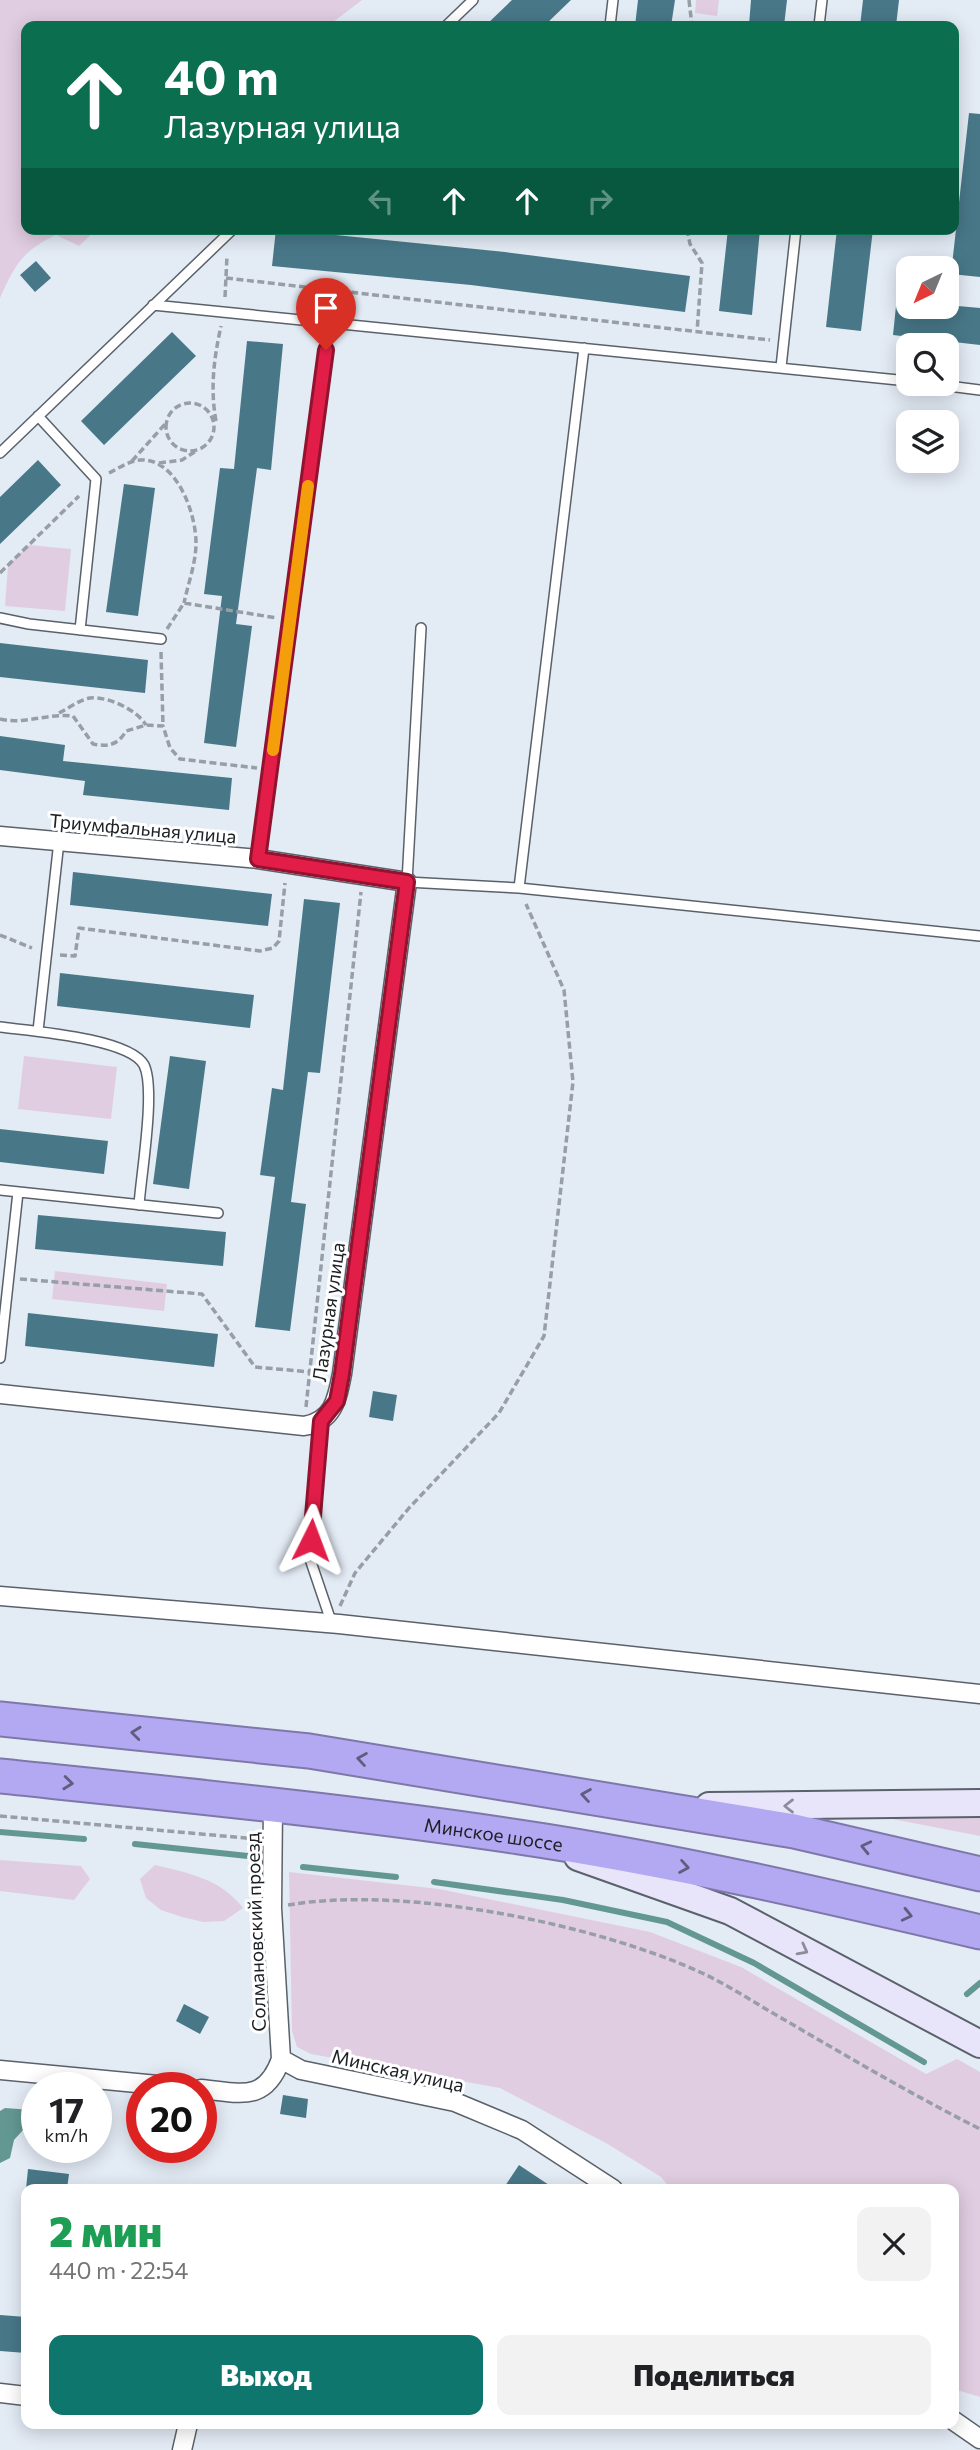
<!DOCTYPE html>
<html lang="ru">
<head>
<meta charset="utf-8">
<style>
  :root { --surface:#fff; --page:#f2f2f2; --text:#202124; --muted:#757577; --accent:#0f766e }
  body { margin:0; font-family:Commissioner,sans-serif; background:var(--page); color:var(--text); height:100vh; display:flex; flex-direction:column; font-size:26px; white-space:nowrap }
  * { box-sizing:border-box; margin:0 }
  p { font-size:23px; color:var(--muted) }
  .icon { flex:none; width:38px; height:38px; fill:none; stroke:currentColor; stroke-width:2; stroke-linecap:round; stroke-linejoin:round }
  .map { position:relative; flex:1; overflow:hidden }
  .sheet { position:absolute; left:21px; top:2184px; width:938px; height:245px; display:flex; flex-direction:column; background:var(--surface); border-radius:14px; box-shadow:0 4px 18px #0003 }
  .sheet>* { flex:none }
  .top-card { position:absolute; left:21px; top:21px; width:938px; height:214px; border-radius:14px; box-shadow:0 4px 18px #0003; background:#0b6e4f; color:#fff; overflow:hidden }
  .needle { width:46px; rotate:223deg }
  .controls { position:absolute; left:896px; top:256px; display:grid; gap:14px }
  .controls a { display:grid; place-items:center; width:63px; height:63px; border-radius:14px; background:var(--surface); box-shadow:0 4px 18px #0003; font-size:35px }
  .speed { position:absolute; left:21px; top:2072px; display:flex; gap:14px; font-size:35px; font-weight:700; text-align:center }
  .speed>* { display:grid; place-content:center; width:91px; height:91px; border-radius:50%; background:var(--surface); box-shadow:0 4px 18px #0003; line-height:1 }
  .speed small { font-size:18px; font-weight:400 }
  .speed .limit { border:10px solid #d22; background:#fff; color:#111 }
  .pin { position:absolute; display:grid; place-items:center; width:60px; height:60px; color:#fff; margin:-72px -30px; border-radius:50% 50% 50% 0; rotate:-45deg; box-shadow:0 0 7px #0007 }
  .pin .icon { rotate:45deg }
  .me { position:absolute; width:77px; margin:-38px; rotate:3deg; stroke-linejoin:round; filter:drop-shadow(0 0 5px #0008) }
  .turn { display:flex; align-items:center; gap:24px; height:147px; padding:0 28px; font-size:32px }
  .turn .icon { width:91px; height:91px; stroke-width:2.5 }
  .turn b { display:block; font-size:49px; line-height:60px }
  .lanes { display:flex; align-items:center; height:66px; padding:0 28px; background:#0003; justify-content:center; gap:35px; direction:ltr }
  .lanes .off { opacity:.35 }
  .round { display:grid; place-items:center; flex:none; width:74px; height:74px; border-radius:14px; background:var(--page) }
  .overview { display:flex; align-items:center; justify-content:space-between; height:119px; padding:0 28px }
  h1 { font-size:42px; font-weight:800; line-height:52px; color:#1e9e55 }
  .action { display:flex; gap:14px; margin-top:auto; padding:14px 28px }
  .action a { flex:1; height:80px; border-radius:14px; background:var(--accent); color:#fff; font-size:28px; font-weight:800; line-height:80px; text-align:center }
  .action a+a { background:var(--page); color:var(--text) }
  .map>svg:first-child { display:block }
</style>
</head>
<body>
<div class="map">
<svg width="980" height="2450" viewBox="0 0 980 2450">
  <rect width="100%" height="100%" fill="#e3ebf5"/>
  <path fill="#e1cde1" d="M 0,0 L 362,0 L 328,26 L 26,26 L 26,229 L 97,229 L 79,246 L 56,235 C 22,251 15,265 0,298 Z
    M 696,0 L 719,0 L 717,16 L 695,13 Z
    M 29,545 L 71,549 L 65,611 L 5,606 L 8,565 Z
    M 24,1056 L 117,1067 L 111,1119 L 18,1109 Z
    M 55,1271 L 167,1284 L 164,1311 L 52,1299 Z
    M 980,1817 L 980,1836 L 887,1818 Z
    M 0,1860 L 81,1866 L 90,1879 L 74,1900 L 0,1891 Z
    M 155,1865 C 189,1873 221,1879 243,1908 L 224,1921 L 203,1922 L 182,1917 L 161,1910 L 146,1898 L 140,1879 Z
    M 289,1872 L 439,1889 L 650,1932 L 741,1967 L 926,2074 L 957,2059 L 980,2072 L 980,2397 L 954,2389 L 954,2189 L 671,2189 L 661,2177 L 606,2143 L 500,2088 L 311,2054 L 297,2047 L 292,2031 Z"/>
  <path fill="#639892" d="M 5,2108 L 32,2110 L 33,2119 L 14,2140 L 10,2158 L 0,2163 L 0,2111 Z"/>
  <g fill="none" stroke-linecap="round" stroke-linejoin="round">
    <path stroke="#639892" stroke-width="6" d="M 0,1832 L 84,1839
      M 135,1844 L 248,1856
      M 303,1867 L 396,1877
      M 434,1882 L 563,1900 L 667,1922 L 754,1963 L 924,2062
      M 967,1994 L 980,1983"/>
  </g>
  <path fill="#487888" d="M 512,0 L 571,0 L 544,26 L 485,26 Z
    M 638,0 L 675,0 L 671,26 L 635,26 Z
    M 751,0 L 787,0 L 784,26 L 749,25 Z
    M 863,0 L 899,0 L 896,26 L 860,26 Z
    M 969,113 L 980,114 L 980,277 L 951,274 Z
    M 276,229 L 505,252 L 690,276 L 685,312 L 471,285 L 272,266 Z
    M 728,229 L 760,229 L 752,315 L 719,311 Z
    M 837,229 L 873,229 L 861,331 L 826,327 Z
    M 36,261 L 51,278 L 35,292 L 20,275 Z
    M 947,305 L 980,308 L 980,345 L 893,335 L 896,306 Z
    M 172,332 L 196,356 L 104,445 L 81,421 Z
    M 247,341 L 283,344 L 271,470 L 257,468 L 236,624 L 252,626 L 236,747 L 204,743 L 222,596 L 204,594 L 220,468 L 234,469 Z
    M 38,460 L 61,485 L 0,544 L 0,497 Z
    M 124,484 L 155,488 L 138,616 L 106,612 Z
    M 0,643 L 148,660 L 145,693 L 0,677 Z
    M 0,736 L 65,745 L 63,761 L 232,778 L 229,810 L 83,795 L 85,781 L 0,770 Z
    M 73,872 L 272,894 L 268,926 L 70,905 Z
    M 304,899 L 340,903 L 320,1073 L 308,1072 L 291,1202 L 306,1204 L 290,1331 L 255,1327 L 275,1177 L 260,1175 L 272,1088 L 283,1090 Z
    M 60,973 L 254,995 L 250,1028 L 57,1006 Z
    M 170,1056 L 206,1061 L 189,1189 L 153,1184 Z
    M 0,1129 L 108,1141 L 104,1174 L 0,1162 Z
    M 38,1215 L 226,1232 L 223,1266 L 35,1249 Z
    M 28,1313 L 218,1334 L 214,1367 L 25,1346 Z
    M 373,1391 L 397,1395 L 393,1421 L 369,1417 Z
    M 184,2004 L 209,2017 L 200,2034 L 176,2021 Z
    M 283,2095 L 308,2099 L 306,2118 L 280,2114 Z
    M 519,2165 L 555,2189 L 503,2189 Z
    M 28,2169 L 69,2174 L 67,2189 L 26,2189 Z
    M 0,2315 L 26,2317 L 26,2353 L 0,2351 Z"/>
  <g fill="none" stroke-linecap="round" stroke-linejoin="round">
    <defs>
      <path id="lane" d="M 446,26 L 473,0
        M 610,26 L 613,0
        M 819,26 L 822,0
        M 153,305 L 908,381
        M 781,367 L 796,229
        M 925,383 L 980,390
        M 38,416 L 96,479 L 80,630
        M 0,453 L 233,229
        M 0,618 L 29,624 L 161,639
        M 421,628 L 407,882 L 519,888 L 980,936
        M 258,859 L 329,323
        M 519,888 L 584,348
        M 0,1027 C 30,1031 129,1038 144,1065 C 156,1089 141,1175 139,1205
        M 38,1031 L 59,841
        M 0,1190 L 218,1213
        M 0,1358 L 18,1192
        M 321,1421 L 310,1559 L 332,1624"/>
      <path id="street" d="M 0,836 L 258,859 L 407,882 L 342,1374 C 337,1400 333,1421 304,1426 L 0,1394
        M 0,1596 L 339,1624 L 980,1694
        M 281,2059 L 301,2070 L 455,2102 L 522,2130 L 613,2189
        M 0,2070 L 189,2088
        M 201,2089 C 241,2093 265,2103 281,2059 L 272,1908 L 273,1804
        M 0,2393 L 26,2396
        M 954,2421 L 980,2439
        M 182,2450 L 188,2424"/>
      <path id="secondary" d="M 709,1806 L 980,1803
        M 578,1857 L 730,1911 L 980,2044"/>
      <g id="highway">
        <path d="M 0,1719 L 309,1751 L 794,1831 L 980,1874"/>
        <path id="s1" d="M 0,1776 C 173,1794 347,1811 519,1837 C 674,1860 827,1896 980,1932"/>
      </g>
    </defs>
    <use href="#lane" stroke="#5a616a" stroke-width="12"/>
    <use href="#street" stroke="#5a616a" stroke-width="21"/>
    <use href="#secondary" stroke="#5a616a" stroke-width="30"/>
    <use href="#highway" stroke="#7e78aa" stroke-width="37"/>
    <path stroke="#989ea6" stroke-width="3.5" stroke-dasharray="7 3.5" stroke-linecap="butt" d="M 689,0 L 692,26
      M 480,229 L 497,232 L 497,229
      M 659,229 L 688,232
      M 687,229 L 690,244 L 702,263 L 697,332
      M 226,278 L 770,340
      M 225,297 L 227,256
      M166 427a24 24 0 1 1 48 0a24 24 0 1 1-48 0Z
      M 216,421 C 210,388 214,358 221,326
      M 132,461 L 166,423
      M 159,463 L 182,460 L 196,451
      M 109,473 C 119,468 129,461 140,460 C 177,458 196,514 196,543 C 196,563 188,584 184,603
      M 0,573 L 79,496
      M 167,629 L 184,603 L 277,618
      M 161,652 L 163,726
      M 59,713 C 69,708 79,700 90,698 C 108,696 137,710 146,725
      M 0,719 C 25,725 47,713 73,716 L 93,744 C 108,747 118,745 126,731 L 146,725 L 163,726 L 170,748 L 180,759 L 257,768
      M 0,935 L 32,948
      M 60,955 L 75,956 L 79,928 L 260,951 L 273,948 L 279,941 L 285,883
      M 20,1279 L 202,1294 L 255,1367 L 310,1372
      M 306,1407 L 361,892
      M 340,1606 L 355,1573 L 409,1508 L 499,1413 L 544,1336 L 573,1082 L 564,990 L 526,904
      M 0,1816 L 246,1838 L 254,1843
      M 288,1905 C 404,1885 596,1924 702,1973 C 732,1987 761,2007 790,2023 C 853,2060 915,2096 980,2129"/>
    <use href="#lane" stroke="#fff" stroke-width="9"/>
    <use href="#street" stroke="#fff" stroke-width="18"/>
    <use href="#secondary" stroke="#e8e5fb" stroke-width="26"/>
    <use href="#highway" stroke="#b3a8f2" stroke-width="33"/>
  </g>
  <defs><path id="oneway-chevron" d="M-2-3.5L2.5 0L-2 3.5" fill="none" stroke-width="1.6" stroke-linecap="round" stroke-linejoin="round" transform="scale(1.75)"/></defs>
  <g stroke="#605d80">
    <use href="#oneway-chevron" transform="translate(136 1733) rotate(-174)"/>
    <use href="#oneway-chevron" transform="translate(362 1759) rotate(-171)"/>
    <use href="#oneway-chevron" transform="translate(68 1783) rotate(6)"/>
    <use href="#oneway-chevron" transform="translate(586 1795) rotate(-171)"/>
    <use href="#oneway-chevron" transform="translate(866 1847) rotate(-167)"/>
    <use href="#oneway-chevron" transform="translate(684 1867) rotate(10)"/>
    <use href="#oneway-chevron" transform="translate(907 1915) rotate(13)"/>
  </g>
  <g stroke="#8c8c9a">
    <use href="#oneway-chevron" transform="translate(789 1806) rotate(180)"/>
    <use href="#oneway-chevron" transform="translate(803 1950) rotate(28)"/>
  </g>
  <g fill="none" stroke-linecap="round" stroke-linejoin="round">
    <defs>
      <path id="route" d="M 311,1540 L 321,1421 L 337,1401 L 342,1374 L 407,882 L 258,859 L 326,350"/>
    </defs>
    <use href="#route" stroke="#92132f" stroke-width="18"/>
    <use href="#route" stroke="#e11d48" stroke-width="12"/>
    <path stroke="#f59e0b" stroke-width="12" d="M 273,750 L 308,486"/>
  </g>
  <g text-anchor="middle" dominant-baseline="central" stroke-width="6" stroke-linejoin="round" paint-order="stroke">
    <g font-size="19" fill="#1c1f23" stroke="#fff">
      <text transform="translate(143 828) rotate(5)">Триумфальная улица</text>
      <text transform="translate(328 1312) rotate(-82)">Лазурная улица</text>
      <text stroke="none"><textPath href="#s1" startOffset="497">Минское шоссе</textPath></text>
      <text transform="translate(255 1932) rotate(-92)">Солмановский проезд</text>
      <text transform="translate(398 2070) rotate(13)">Минская улица</text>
    </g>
  </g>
</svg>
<div class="controls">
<a><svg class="needle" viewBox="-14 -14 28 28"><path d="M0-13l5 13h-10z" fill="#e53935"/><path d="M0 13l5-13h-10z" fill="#757577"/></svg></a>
<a><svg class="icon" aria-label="search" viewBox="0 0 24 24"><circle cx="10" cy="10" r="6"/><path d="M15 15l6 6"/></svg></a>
<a><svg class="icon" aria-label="layers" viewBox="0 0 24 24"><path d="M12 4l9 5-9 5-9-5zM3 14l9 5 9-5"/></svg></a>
</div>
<div class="speed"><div>17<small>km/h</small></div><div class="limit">20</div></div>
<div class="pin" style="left:326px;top:350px;background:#d93025"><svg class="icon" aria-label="arrive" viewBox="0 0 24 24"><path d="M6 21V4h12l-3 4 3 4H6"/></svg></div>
<svg class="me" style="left:311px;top:1540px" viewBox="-20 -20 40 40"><path d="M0-17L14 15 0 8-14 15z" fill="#e11d48" stroke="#fff" stroke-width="4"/></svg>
<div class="top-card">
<div class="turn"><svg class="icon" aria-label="ahead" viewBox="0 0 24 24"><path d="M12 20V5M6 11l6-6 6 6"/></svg><div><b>40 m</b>Лазурная улица</div></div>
<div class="lanes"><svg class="icon off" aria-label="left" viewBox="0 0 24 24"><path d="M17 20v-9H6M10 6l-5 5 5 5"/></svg><svg class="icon" aria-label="ahead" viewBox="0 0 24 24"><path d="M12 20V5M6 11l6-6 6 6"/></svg><svg class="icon" aria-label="ahead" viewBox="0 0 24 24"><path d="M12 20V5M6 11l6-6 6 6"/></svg><svg class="icon off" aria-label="right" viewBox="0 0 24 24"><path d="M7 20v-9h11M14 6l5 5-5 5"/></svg></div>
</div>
<section class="sheet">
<div class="overview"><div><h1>2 мин</h1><p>440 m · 22:54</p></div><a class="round"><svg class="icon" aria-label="close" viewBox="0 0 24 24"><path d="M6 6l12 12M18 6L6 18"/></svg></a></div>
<div class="action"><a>Выход</a><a>Поделиться</a></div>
</section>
</div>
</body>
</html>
